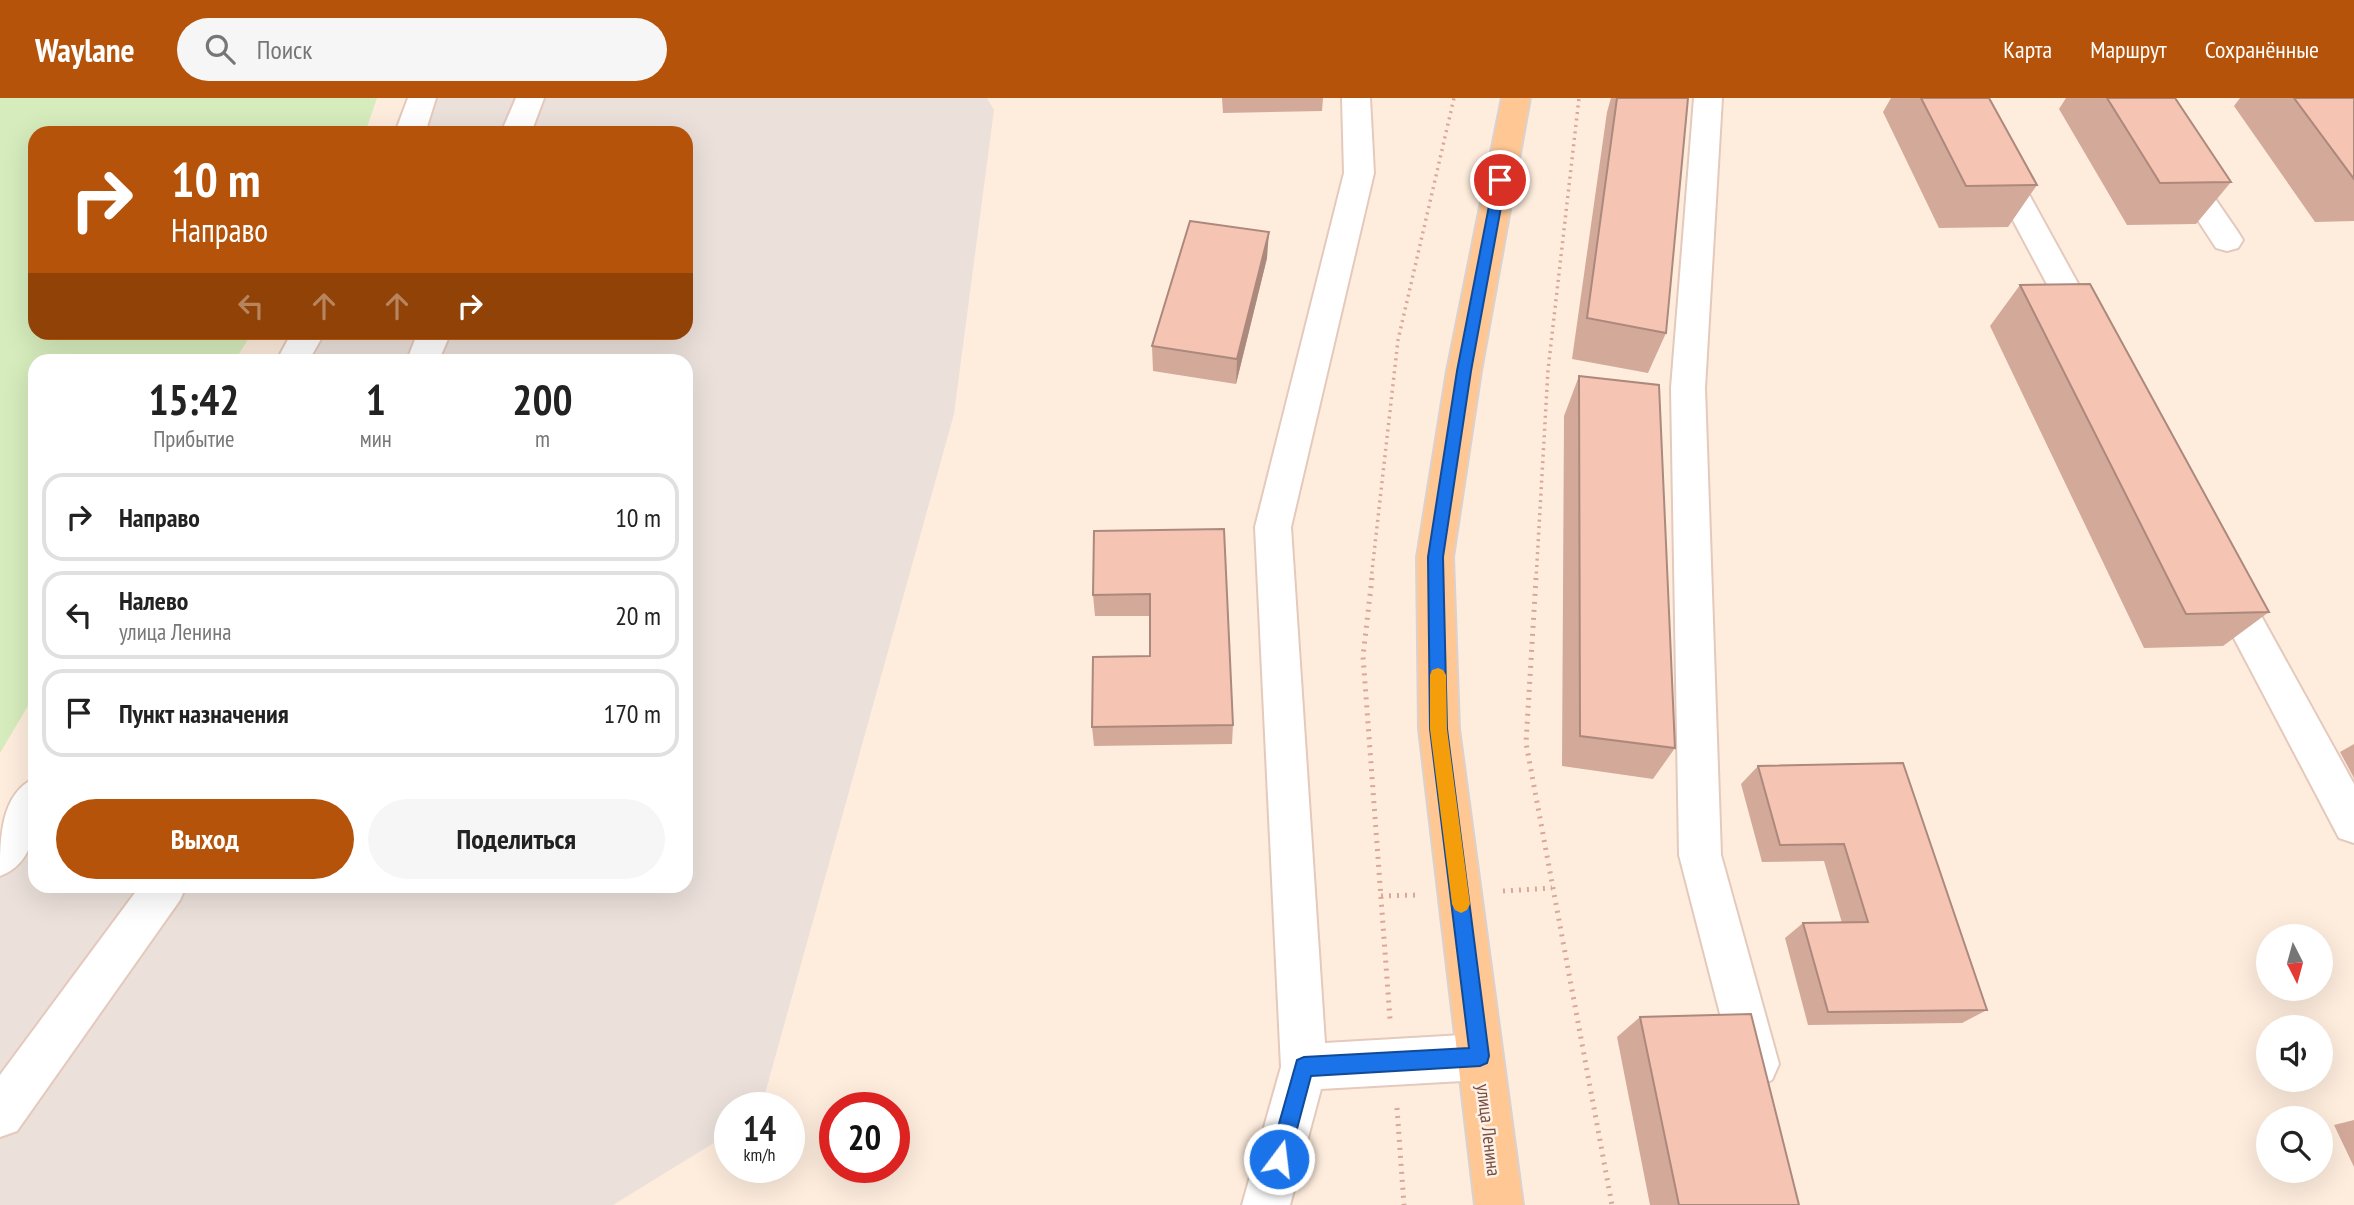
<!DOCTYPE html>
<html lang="ru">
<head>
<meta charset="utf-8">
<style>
  :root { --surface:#fff; --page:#f6f6f6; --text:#222; --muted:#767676; --line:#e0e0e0; --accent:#b45309 }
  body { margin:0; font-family:"PT Sans Narrow",sans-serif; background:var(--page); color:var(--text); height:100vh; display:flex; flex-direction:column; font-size:26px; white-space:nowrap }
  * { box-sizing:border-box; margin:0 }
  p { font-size:23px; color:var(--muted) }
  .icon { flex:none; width:38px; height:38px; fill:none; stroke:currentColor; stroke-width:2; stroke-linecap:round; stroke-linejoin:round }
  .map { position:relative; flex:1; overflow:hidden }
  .side { position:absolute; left:28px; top:256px; width:665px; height:539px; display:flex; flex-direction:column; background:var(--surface); border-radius:21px; box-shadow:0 7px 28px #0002 }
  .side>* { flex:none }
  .top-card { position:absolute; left:28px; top:28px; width:665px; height:214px; border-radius:21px; box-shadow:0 7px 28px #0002; background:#b45309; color:#fff; overflow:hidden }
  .needle { width:46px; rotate:174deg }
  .controls { position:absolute; left:2256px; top:826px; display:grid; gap:14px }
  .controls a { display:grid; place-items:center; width:77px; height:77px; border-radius:50%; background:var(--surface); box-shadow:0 7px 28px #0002; font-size:35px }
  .speed { position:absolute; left:714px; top:994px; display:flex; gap:14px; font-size:35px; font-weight:700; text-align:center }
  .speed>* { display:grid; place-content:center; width:91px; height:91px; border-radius:50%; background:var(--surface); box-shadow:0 7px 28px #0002; line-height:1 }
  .speed small { font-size:18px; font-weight:400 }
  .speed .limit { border:10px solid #d22; background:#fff; color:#111 }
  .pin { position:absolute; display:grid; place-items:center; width:60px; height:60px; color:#fff; margin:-30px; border:4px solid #fff; border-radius:50%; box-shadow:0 2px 7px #0007 }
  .me { position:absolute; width:77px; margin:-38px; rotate:15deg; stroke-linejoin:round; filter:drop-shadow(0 0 5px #0008) }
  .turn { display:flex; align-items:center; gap:24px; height:147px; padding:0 28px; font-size:32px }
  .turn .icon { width:91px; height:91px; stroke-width:2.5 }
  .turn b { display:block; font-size:49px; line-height:60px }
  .lanes { display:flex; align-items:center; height:66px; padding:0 28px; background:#0003; justify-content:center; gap:35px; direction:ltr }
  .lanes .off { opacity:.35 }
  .eta { display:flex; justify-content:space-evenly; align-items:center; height:119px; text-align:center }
  .eta b { font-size:42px; font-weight:800; line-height:49px }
  .primary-button { display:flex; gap:14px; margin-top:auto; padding:14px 28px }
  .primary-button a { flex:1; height:80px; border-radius:42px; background:var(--accent); color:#fff; font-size:28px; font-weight:800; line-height:80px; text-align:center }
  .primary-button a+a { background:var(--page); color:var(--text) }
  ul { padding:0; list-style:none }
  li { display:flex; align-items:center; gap:21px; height:88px; margin:0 14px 10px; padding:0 14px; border:4px solid var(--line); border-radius:21px }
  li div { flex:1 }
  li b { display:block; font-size:26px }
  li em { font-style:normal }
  header { display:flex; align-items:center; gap:42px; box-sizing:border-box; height:98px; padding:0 35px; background:var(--accent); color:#fff }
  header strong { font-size:33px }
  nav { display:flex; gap:38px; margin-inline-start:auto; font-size:24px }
  .search { width:490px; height:63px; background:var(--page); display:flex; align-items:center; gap:18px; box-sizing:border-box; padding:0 24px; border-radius:38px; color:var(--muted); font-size:26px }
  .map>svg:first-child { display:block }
</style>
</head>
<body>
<header>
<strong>Waylane</strong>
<div class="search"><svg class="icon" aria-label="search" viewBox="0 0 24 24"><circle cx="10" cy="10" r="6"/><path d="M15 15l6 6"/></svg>Поиск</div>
<nav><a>Карта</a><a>Маршрут</a><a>Сохранённые</a></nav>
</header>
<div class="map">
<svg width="2354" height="1107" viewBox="0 0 2354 1107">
  <rect width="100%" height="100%" fill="#feeddd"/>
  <path fill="#ebe0da" d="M 411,0 L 987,0 L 994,12 L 954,316 L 761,1010 L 730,1010 L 730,1035 L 613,1107 L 0,1107 L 0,749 L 35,689 L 35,788 L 686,788 L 686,262 L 283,262 L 299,235 L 686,234 L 686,35 L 399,35 Z"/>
  <path fill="#d6ecbc" d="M 0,0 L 377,0 L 365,35 L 35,35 L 35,234 L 252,235 L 235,262 L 35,262 L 35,596 L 0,655 Z"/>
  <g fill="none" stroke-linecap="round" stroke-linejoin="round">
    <defs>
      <path id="minor" d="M 408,0 L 436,0 L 425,35 L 395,35 Z
        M 516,0 L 544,0 L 531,35 L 501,35 Z
        M 1342,0 L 1370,0 L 1374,75 L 1291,429 L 1325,945 L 1480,936 L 1496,943 L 1503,959 L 1496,975 L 1480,982 L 1321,991 L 1290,1107 L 1242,1107 L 1281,969 L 1255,429 L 1344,75 Z
        M 1694,0 L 1722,0 L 1705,290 L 1721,757 L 1779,966 L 1772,982 L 1756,989 L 1740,982 L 1733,966 L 1679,757 L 1671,290 Z
        M 1948,0 L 1976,0 L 2103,231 L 2099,239 L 2087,243 L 2075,239 Z
        M 2118,0 L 2146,0 L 2238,134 L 2243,142 L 2238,150 L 2227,153 L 2216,150 Z
        M 292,234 L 325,234 L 309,262 L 277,262 Z
        M 418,234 L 451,234 L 439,262 L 407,262 Z
        M 2224,470 L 2237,474 L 2354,686 L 2354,745 L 2339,740 L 2205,485 L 2211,474 Z
        M 35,680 C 35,717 41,762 0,778 C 0,741 0,696 35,680 Z
        M 140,788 L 186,788 L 180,802 L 17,1033 L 0,1039 L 0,977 Z"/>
      <path id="major" d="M 1502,0 L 1530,0 L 1481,273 L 1453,459 L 1459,631 L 1523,1107 L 1475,1107 L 1419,631 L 1417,459 L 1447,273 Z"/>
    </defs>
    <use href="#minor" stroke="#e4c9bc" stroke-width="4"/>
    <use href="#major" stroke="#dbd1ce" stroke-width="4"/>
    <path stroke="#daa797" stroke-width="3.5" stroke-dasharray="2 4.5" stroke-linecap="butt" d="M 1371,482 L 1398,242 L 1454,0
      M 1536,482 L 1548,272 L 1579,0"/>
    <path stroke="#daa797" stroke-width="5" stroke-dasharray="2 6" stroke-linecap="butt" d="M 1372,480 L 1363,558 L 1390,921
      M 1536,480 L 1526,645 L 1612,1107
      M 1503,793 L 1552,790
      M 1381,798 L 1418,797
      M 1397,1010 L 1404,1107"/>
    <use href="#minor" fill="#fff" fill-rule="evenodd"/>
    <use href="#major" fill="#ffc793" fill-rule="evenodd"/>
  </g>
  <path fill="#d3a99a" d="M 1222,0 L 1323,0 L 1322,13 L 1223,15 Z
    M 1611,0 L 1688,0 L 1666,235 L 1648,275 L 1572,261 L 1607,14 Z
    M 1891,0 L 1989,0 L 2037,87 L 2008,129 L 1939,130 L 1883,14 Z
    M 2066,0 L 2175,0 L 2231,84 L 2196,126 L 2127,127 L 2059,11 Z
    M 2240,0 L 2354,0 L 2354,123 L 2315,124 L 2234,8 Z
    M 1267,160 L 1236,286 L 1153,273 L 1152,248 Z
    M 2020,187 L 2269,514 L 2223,548 L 2144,550 L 1990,228 Z
    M 1579,278 L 1675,650 L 1653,681 L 1562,668 L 1564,318 Z
    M 1224,431 L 1233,627 L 1232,646 L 1094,648 L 1092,629 L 1150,558 L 1150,518 L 1095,518 L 1093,497 Z
    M 2354,646 L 2354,680 L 2340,654 Z
    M 1903,665 L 1987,912 L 1962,925 L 1808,927 L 1785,840 L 1803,825 L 1842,825 L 1824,763 L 1762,764 L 1741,686 L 1758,668 Z
    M 1640,919 L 1799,1107 L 1650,1107 L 1617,939 Z
    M 2354,1022 L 2354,1069 L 2334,1027 Z"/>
  <path fill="#ac897d" d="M 1269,134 L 1267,160 L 1236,286 L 1237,261 Z"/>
  <path fill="#f5c4b3" stroke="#ac897d" stroke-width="2" d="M 1617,0 L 1688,0 L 1666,235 L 1587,220 Z
    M 1921,0 L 1989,0 L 2037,87 L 1966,88 Z
    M 2107,0 L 2175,0 L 2231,84 L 2160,85 Z
    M 2294,0 L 2354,0 L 2354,81 Z
    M 1190,123 L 1269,134 L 1237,261 L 1152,248 Z
    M 2090,186 L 2269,514 L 2186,516 L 2020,187 Z
    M 1579,278 L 1659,287 L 1675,650 L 1580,638 Z
    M 1224,431 L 1233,627 L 1092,629 L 1093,559 L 1150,558 L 1150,496 L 1093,497 L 1094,433 Z
    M 1903,665 L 1987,912 L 1828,914 L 1803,825 L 1868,824 L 1844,746 L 1780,747 L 1758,668 Z
    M 1751,916 L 1799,1107 L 1679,1107 L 1640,919 Z"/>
  <path fill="#1a73e8" stroke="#114b97" stroke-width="2" d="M 1500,78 L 1506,82 L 1471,273 L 1443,459 L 1447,631 L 1489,958 L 1487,965 L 1480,968 L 1311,978 L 1289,1061 L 1286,1068 L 1279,1071 L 1272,1068 L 1269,1061 L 1297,962 L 1304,959 L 1469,950 L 1430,631 L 1428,459 L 1457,273 L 1494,82 Z"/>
  <path fill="#f59e0b" d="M 1438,570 L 1443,572 L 1446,577 L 1447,631 L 1470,806 L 1467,812 L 1461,815 L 1455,812 L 1452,806 L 1430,631 L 1430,577 L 1432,572 Z"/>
  <g text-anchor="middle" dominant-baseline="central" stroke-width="5" stroke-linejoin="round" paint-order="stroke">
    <g font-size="19" fill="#754f44" stroke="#fff1e5">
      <text transform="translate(1489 1032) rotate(83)">улица Ленина</text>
    </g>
  </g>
</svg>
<div class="controls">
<a><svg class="needle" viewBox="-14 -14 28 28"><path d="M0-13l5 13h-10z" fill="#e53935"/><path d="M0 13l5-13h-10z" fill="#767676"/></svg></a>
<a><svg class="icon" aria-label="sound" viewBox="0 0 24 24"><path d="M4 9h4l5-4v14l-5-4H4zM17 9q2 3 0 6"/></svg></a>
<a><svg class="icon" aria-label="search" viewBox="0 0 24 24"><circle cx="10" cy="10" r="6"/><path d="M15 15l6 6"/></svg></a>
</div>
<div class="speed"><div>14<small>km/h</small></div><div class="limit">20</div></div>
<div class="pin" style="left:1500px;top:82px;background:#d93025"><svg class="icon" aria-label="arrive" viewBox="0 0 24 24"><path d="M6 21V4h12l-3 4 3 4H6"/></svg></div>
<svg class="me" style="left:1279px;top:1061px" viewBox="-20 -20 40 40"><circle r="17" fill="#1a73e8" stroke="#fff" stroke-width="3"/><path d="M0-11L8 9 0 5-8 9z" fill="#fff"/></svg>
<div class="top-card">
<div class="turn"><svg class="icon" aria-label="right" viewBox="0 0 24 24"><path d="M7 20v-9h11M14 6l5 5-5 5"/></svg><div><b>10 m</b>Направо</div></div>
<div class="lanes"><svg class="icon off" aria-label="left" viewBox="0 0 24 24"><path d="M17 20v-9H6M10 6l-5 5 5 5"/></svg><svg class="icon off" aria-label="ahead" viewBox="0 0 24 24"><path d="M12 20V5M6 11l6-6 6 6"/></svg><svg class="icon off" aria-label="ahead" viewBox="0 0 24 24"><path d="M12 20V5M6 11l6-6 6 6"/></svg><svg class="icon" aria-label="right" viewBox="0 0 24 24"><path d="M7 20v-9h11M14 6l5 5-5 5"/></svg></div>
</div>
<section class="side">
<div class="eta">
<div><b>15:42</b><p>Прибытие</p></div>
<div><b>1</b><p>мин</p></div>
<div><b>200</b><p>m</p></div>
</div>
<ul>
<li><svg class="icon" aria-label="right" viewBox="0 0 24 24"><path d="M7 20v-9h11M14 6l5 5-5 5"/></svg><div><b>Направо</b></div><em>10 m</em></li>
<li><svg class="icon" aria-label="left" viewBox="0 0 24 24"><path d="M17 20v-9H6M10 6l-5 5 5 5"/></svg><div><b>Налево</b><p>улица Ленина</p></div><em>20 m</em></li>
<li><svg class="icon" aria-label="arrive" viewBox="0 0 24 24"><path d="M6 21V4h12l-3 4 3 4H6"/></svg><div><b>Пункт назначения</b></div><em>170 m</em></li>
</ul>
<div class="primary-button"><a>Выход</a><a>Поделиться</a></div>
</section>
</div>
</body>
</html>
